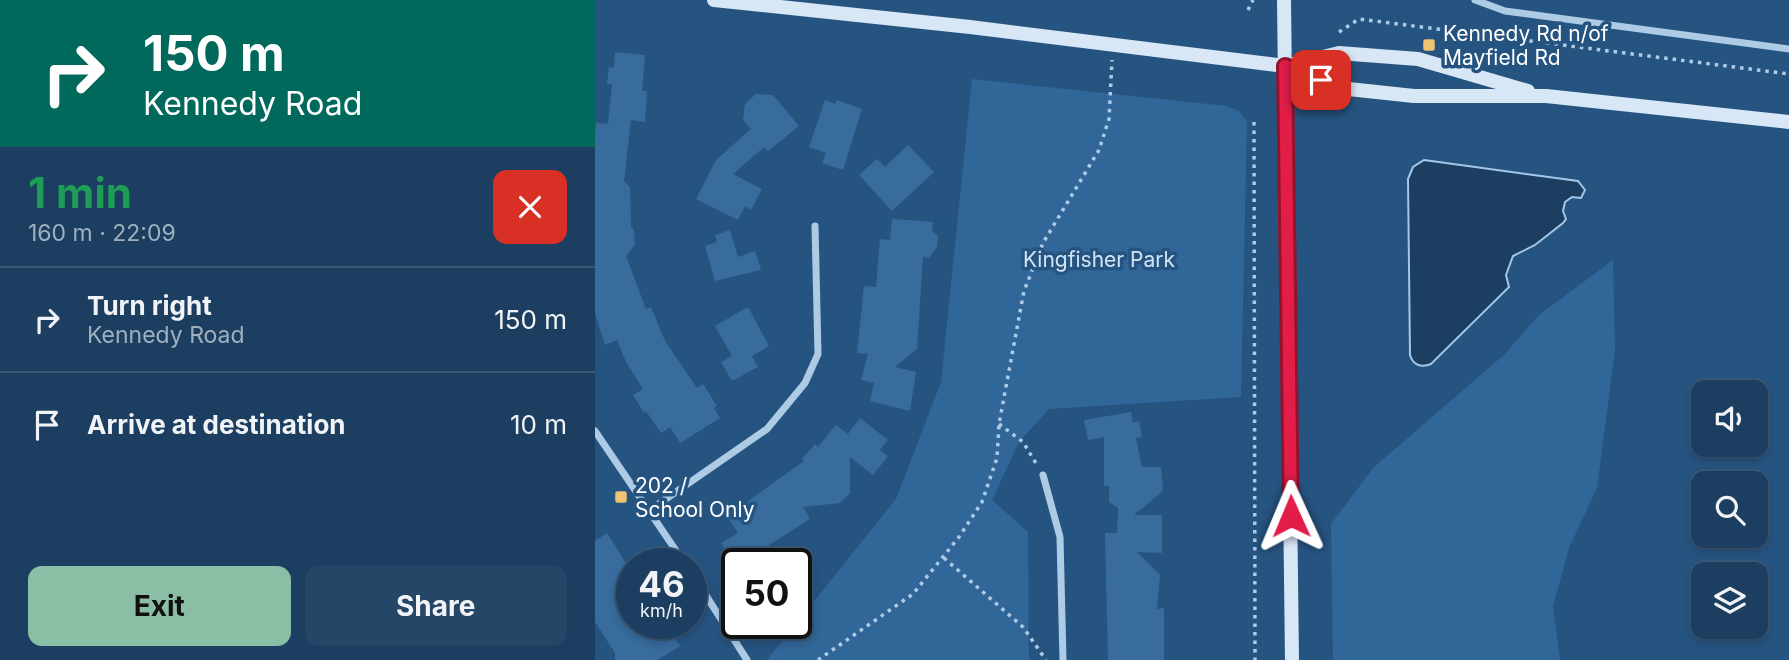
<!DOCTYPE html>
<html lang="en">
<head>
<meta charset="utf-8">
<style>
  :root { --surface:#1c3f61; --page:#254667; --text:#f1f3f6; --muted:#a0afbd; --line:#3a5876; --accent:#8abfa5 }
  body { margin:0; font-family:Inter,sans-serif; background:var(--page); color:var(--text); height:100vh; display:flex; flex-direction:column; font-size:26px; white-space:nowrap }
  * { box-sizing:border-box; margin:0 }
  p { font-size:23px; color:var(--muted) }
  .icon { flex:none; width:38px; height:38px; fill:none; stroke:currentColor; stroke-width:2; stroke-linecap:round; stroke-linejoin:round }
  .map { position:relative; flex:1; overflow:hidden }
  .details { display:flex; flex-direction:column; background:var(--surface); width:595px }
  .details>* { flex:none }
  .guide { background:#00695c; color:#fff; overflow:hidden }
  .fabs { position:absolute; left:1096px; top:380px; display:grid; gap:14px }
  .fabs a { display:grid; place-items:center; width:77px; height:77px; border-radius:14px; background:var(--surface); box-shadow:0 4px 10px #0003,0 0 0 2px var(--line); font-size:35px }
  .speed { position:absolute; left:21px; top:548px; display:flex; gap:14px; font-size:35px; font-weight:700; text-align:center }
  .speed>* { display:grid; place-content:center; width:91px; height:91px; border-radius:50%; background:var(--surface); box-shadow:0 4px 10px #0003,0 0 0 2px var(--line); line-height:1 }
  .speed small { font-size:18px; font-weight:400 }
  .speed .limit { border:4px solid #111; border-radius:10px; background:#fff; color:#111 }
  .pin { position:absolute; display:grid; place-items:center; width:60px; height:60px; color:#fff; margin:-30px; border-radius:14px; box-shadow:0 4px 10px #0006 }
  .me { position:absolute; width:77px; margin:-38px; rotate:359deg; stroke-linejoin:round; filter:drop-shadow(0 0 5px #0008) }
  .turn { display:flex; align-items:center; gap:24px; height:147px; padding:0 28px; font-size:32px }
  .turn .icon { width:91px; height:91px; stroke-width:2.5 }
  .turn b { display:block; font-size:49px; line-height:60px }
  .round { display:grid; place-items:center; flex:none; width:74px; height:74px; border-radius:14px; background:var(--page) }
  .head { display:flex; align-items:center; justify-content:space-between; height:119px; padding:0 28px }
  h1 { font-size:42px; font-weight:700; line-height:52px; color:#1e9e55 }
  .button { display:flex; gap:14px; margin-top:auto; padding:14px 28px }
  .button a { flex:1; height:80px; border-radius:14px; background:var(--accent); color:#111; font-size:28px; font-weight:700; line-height:80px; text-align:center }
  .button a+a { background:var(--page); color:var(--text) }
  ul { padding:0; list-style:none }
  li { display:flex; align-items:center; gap:21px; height:105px; padding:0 28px; border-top:2px solid var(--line) }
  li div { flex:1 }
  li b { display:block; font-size:26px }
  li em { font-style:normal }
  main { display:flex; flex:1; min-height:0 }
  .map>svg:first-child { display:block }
</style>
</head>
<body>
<main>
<section class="details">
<div class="guide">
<div class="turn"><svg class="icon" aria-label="right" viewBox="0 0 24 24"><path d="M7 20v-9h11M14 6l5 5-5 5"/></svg><div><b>150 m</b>Kennedy Road</div></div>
</div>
<div class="head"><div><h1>1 min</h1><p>160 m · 22:09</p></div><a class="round" style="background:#d93025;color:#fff"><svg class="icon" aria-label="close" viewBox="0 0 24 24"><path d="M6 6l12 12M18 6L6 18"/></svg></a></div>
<ul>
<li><svg class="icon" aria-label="right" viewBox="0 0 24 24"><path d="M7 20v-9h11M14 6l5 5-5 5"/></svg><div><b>Turn right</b><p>Kennedy Road</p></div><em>150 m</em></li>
<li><svg class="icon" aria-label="arrive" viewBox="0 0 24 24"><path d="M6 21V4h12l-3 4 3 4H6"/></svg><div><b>Arrive at destination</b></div><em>10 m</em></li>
</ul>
<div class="button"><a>Exit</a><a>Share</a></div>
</section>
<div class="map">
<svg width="1194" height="660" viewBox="0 0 1194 660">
  <rect width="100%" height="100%" fill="#265481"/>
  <path fill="#316698" d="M 377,79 L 632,106 L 644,111 L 652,122 L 646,397 L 454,409 L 424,442 L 397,500 L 433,532 L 434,660 L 172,660 L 301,499 L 346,382 Z
    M 1018,260 L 1020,350 L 1002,488 L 974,548 L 958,606 L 965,660 L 738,660 L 736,524 L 779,467 L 909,355 L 944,315 Z"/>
  <path fill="#1b3e61" stroke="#a3c7e7" stroke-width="2" d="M 829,160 L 983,181 L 990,190 L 986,198 L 977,197 L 970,202 L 968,211 L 971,219 L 968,223 L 940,245 L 918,256 L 911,275 L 914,287 L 836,364 C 826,368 818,365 815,355 L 813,179 L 818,167 Z"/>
  <path fill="#376c9d" d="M 20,52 L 50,55 L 47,91 L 52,91 L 50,122 L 36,120 L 29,181 L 35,187 L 36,227 L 39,230 L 40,245 L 31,256 L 51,309 L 56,307 L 70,341 L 102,388 L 108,384 L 122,406 L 119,408 L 125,418 L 85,443 L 75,427 L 66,433 L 51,411 L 49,413 L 38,395 L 48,389 L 31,362 L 22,340 L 10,345 L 0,313 L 0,136 L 1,123 L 13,124 L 17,84 L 12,84 L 14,67 L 19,68 Z
    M 161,94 L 178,95 L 204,126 L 173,151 L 169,147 L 138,174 L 167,189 L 156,210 L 150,206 L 143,220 L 101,199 L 121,160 L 156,129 L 148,120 L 150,104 Z
    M 230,100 L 240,104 L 242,100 L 267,109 L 248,170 L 227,163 L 231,153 L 214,147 Z
    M 313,145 L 339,172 L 297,211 L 264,175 L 282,159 L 290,167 Z
    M 297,219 L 338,222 L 337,231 L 343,236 L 342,247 L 334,258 L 328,257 L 322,349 L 300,367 L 321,372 L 315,411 L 275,401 L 279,383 L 266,380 L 273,354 L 262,353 L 269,286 L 281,287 L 285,239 L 295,240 Z
    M 135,230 L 143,257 L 160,251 L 166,270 L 120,281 L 110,246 L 122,242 L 120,235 Z
    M 153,307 L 174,346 L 157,356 L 163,367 L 137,381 L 126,362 L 137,356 L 120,326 Z
    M 536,412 L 538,423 L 544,421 L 547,437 L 541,438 L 547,467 L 566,467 L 568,491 L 539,515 L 567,515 L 567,553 L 542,552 L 565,575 L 562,609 L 569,608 L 569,660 L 513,660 L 510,533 L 522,533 L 523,508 L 514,502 L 514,486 L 509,486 L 509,437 L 493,440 L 489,420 Z
    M 265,418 L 293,440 L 285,450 L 293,456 L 278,475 L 255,457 L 255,493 L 245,503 L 208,507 L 215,519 L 141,566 L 126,543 L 143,533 L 132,516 L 209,461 L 207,459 L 220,444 L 223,447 L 241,425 L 253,434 Z
    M 12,533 L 37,573 L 37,623 L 59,623 L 66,634 L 74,629 L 85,646 L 62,660 L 20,660 L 20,653 L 0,622 L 0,541 Z"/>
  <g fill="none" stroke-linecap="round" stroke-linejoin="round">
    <path stroke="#aecbe6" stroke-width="3.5" stroke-dasharray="3.5 5" stroke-linecap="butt" d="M 653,10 L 658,0
      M 744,32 L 764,19 L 1194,74
      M 659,122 L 660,660
      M 404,424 L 428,442 L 442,465
      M 349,558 L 428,627 L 451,660
      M 223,660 L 318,594 L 364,537 L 387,502 L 402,458 L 404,424 L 429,291 L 448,243 L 504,150 L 514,119 L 517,60"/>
    <path stroke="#aecbe6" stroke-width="7" d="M 880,0 L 910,11 L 1194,49
      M 0,431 L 90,564
      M 448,475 L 465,537 L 468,660
      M 55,510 L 172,429 L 210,383 L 223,354 L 220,226
      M 96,572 L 152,660"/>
    <path stroke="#d8e7f6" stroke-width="14" d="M 119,0 L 375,27 L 690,66 L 744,88 L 819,96 L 951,96 L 1194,122
      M 689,0 L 697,660
      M 690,66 L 744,53 L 823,59 L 933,91"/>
  </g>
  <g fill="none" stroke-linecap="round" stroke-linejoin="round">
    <defs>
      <path id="route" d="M 696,516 L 690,66 L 726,80"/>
    </defs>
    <use href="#route" stroke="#92132f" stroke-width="18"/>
    <use href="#route" stroke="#e11d48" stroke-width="12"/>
  </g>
  <g fill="#efc373" stroke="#265481" stroke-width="2.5">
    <rect x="827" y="38" width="14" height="14" rx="3.5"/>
    <rect x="19" y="490" width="14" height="14" rx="3.5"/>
  </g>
  <g text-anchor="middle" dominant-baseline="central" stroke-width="7" stroke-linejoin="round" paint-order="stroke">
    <g font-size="21" fill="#fff" stroke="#265481" text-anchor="start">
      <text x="848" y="33">Kennedy Rd n/of<tspan x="848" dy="24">Mayfield Rd</tspan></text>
      <text x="40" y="485">202 /<tspan x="40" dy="24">School Only</tspan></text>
    </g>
    <g font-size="21" fill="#d1e4f5" stroke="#265481">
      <text x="504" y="259">Kingfisher Park</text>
    </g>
  </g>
</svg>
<div class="fabs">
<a><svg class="icon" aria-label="sound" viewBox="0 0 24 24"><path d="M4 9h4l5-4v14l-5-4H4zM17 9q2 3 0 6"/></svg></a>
<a><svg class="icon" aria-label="search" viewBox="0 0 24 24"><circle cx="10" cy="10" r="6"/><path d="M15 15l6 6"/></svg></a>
<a><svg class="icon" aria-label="layers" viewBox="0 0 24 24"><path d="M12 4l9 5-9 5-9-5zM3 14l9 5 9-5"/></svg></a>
</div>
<div class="speed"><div>46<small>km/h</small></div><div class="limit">50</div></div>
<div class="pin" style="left:726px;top:80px;background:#d93025"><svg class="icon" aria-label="arrive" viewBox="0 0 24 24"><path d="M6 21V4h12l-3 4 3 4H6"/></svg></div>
<svg class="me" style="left:696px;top:516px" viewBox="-20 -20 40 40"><path d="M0-17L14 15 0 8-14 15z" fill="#e11d48" stroke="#fff" stroke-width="4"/></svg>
</div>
</main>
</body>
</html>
